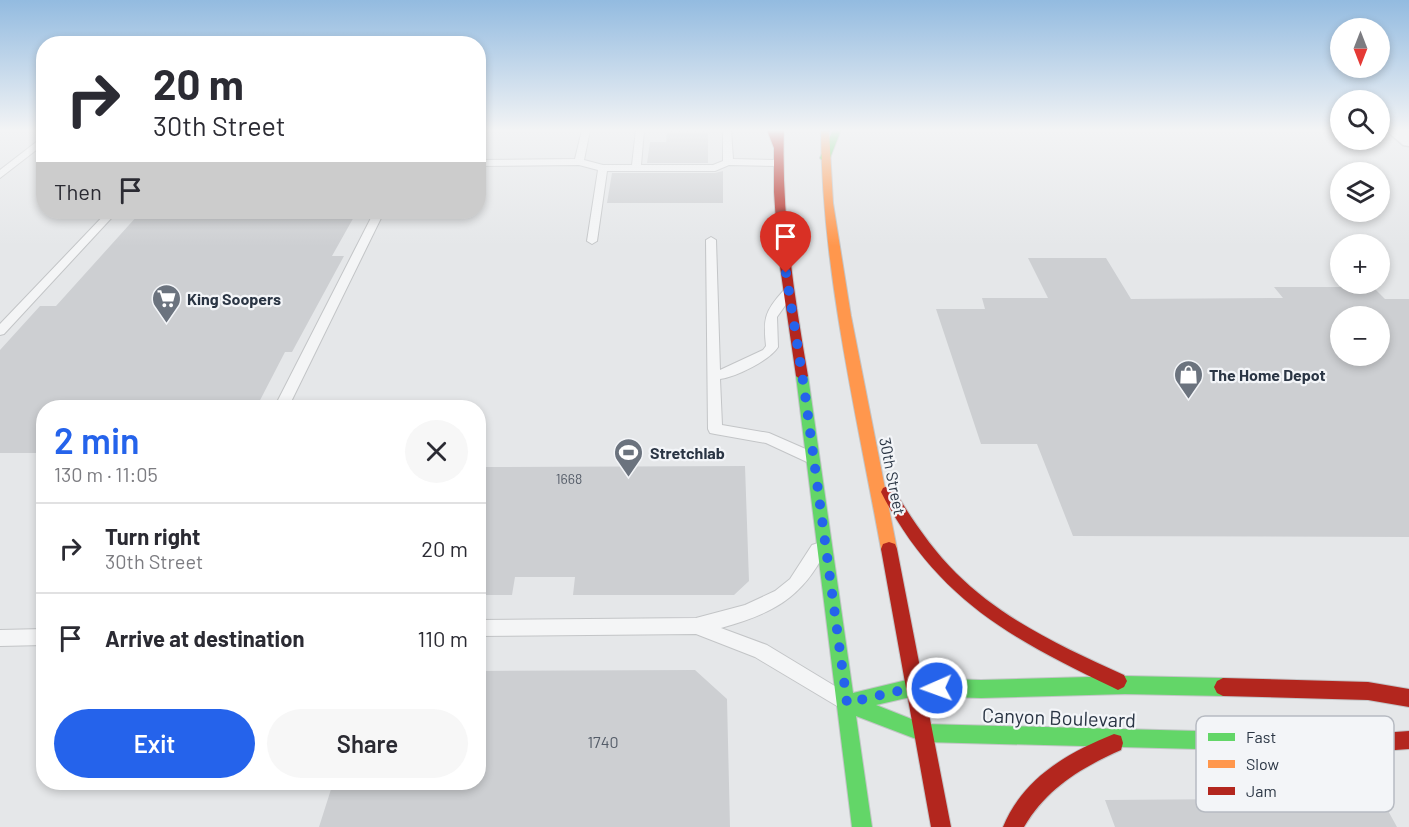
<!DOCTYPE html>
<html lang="en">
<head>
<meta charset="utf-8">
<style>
  :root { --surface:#fff; --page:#f7f7f7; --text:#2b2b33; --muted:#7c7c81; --line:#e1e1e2; --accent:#2563eb }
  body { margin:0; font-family:Barlow,sans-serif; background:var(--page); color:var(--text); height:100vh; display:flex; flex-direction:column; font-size:22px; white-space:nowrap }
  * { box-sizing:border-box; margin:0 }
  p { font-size:20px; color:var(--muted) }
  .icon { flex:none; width:33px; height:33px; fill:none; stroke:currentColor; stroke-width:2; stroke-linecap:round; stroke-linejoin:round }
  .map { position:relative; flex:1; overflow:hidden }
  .sheet { position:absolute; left:36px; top:400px; width:450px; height:390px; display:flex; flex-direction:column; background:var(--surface); border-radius:24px; box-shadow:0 3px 9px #0003 }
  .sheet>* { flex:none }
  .banner { position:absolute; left:36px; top:36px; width:450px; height:183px; border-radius:24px; box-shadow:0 3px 9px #0003; background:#fff; color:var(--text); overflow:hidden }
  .needle { width:39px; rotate:180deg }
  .controls { position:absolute; left:1330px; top:18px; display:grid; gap:12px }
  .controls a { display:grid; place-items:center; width:60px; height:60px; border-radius:50%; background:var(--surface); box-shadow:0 3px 9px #0003; font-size:30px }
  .pin { position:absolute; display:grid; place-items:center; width:51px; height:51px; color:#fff; margin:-62px -26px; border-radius:50% 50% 50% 0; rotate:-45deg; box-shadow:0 0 6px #0007 }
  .pin .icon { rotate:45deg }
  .me { position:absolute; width:66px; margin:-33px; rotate:268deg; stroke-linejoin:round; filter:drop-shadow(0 0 4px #0008) }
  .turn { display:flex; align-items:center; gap:21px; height:126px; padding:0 18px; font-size:27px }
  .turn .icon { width:78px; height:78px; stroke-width:2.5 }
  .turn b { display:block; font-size:42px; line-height:51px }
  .then { display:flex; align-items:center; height:57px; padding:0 18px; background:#0003; gap:12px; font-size:22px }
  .round { display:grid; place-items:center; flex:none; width:63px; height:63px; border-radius:32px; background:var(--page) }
  .summary { display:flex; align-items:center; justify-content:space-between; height:102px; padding:0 18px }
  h1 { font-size:36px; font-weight:600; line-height:45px; color:var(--accent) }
  .button { display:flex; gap:12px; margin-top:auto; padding:12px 18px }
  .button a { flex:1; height:69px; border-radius:36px; background:var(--accent); color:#fff; font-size:24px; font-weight:600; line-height:69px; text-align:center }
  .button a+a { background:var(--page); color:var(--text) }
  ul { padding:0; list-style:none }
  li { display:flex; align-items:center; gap:18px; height:90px; padding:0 18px; border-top:2px solid var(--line) }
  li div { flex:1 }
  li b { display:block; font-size:22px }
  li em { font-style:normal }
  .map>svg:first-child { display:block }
</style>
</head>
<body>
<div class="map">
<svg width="1409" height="827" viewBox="0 0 1409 827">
  <rect width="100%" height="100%" fill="#e5e7e9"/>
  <path fill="#cdcfd2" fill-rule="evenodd" d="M 667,130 L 708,130 L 708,163 L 647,163 L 650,142 L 666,142 Z
    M 723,171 L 723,203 L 607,203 L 612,173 L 715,173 Z
    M 138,215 L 355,215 L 332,256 L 344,256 L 292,352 L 285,352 L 256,408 L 44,408 L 44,453 L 0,453 L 0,350 L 40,306 L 56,306 Z
    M 1028,258 L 1106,258 L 1131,299 L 1283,298 L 1274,287 L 1373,287 L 1385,299 L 1409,299 L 1409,537 L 1073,536 L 1037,444 L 981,444 L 936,309 L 985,309 L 982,298 L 1048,298 ZM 1341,316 L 1380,316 L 1380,356 L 1341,356 Z
    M 745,466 L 749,581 L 734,595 L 573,595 L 575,577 L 515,577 L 512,595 L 478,595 L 478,467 Z
    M 695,670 L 727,699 L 730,827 L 319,827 L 333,783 L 478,783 L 478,671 Z
    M 1381,798 L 1397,827 L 1115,827 L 1105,800 Z"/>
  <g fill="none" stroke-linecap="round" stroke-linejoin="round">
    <defs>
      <path id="lane" d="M 582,130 L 590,130 L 584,160 L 603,165 L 632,165 L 636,130 L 644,130 L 641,165 L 713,165 L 723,161 L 723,130 L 731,130 L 733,159 L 777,160 L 782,163 L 777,166 L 729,165 L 715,171 L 607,171 L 597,241 L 592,244 L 587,241 L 598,170 L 579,165 L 478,166 L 478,160 L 575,159 Z
        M 44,136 L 44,144 L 0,178 L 0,170 Z
        M 107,212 L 117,212 L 4,334 L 0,335 L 0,324 Z
        M 374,212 L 384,212 L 288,408 L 274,408 Z
        M 711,237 L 716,240 L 720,370 L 763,350 L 766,346 C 763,318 765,311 784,290 L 788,289 L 794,293 L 777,317 L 778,347 C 770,360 736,377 720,379 L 722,425 L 769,433 L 817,454 L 819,458 L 817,462 L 807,462 L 766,443 L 715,434 L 710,433 L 708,429 L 706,240 Z
        M 818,543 L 824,545 L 826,550 C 802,599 771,614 721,628 L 767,645 L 843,691 L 846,697 L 843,703 L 837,706 L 755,657 L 696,634 L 478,636 L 478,620 L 696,618 L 745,605 L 775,591 L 790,579 L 812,545 Z
        M 44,629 L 44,645 L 0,646 L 0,630 Z"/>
      <path id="street" d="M 1386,130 L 1406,130 L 1409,132 L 1409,146 L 1403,145 Z"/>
      <path id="fast" d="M 833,130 L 841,130 L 830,158 L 822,160 L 820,158 Z
        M 802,371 L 808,376 L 853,693 L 915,678 L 981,680 L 1125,676 L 1223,678 L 1229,681 L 1232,687 L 1229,693 L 1223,696 L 1125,694 L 981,698 L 915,696 L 876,705 L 924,724 L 1236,732 L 1243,734 L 1245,741 L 1243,748 L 1236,750 L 924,742 L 856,716 L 872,827 L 852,827 L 796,376 Z"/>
      <path id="slow" d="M 821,130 L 829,130 L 833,203 L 851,316 L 897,549 L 895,554 L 889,556 L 883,554 L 881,549 C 856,411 822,271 821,130 Z"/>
      <path id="jam" d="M 767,130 L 784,130 C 781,213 794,294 808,376 L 802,381 L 796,376 L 778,253 L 774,192 L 774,148 Z
        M 888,486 L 893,488 C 911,518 931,548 956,573 C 1003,620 1065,648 1124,675 L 1127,681 L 1124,687 L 1118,690 L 1112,687 C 1009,638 935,597 881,492 L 883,488 Z
        M 889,542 L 895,544 L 897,549 L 951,827 L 931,827 L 881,549 L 883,544 Z
        M 1223,678 L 1368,682 L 1409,689 L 1409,707 L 1368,700 L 1223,696 L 1217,693 L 1214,687 L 1217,681 Z
        M 1409,731 L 1409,749 L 1368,752 L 1236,750 L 1229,748 L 1227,741 L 1229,734 L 1236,732 L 1368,734 Z
        M 1114,734 L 1121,736 L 1123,743 L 1121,750 C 1081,768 1047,788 1024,827 L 1003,827 C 1023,778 1067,753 1114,734 Z"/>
    </defs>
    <use href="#lane" stroke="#c3c5c7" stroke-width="2"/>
    <use href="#street" stroke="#c3c5c7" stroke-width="3"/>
    <use href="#fast" stroke="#c3c5c7" stroke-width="2"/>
    <use href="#slow" stroke="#c3c5c7" stroke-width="2"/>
    <use href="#jam" stroke="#c3c5c7" stroke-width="2"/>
    <use href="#lane" fill="#f4f5f6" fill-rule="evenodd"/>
    <use href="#street" fill="#f4f5f6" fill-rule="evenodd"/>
    <use href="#fast" fill="#63d668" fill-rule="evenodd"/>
    <use href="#slow" fill="#ff974d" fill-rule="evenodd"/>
    <use href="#jam" fill="#b3261e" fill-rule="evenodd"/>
  </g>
  <linearGradient id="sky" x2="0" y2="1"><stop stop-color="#93bbe0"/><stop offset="0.53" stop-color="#f3f4f5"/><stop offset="1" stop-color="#f3f4f5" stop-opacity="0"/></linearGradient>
  <rect width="1409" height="246" fill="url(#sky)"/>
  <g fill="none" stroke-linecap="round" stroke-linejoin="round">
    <path stroke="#2563eb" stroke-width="10" stroke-dasharray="0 18" d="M 786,273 L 804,387 L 847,703 L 915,687 L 937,688"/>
  </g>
  <defs>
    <symbol id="supermarket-pin" viewBox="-11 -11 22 30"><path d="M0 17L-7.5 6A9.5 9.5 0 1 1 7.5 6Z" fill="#6b737e" stroke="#f3f5f8"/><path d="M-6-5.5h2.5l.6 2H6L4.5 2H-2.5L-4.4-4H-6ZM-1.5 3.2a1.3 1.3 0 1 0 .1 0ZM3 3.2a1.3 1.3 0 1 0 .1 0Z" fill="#fff"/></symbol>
    <symbol id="shop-pin" viewBox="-11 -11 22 30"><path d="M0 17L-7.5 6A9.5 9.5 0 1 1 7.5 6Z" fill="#6b737e" stroke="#f3f5f8"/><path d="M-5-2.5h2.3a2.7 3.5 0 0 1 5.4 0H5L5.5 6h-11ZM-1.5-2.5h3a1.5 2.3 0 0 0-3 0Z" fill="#fff"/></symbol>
    <symbol id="stadium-pin" viewBox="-11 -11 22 30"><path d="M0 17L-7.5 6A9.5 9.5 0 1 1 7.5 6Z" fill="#6b737e" stroke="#f3f5f8"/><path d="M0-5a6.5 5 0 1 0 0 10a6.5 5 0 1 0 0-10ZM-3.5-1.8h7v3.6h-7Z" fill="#fff"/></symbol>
  </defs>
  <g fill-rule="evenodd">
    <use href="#supermarket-pin" x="150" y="282" width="33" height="45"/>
    <use href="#shop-pin" x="1172" y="358" width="33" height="45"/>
    <use href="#stadium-pin" x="612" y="436" width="33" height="45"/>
  </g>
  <g text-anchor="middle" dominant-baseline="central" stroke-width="4.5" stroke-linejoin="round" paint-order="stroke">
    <g font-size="14" fill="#545c68">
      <text x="569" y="478">1668</text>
    </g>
    <g font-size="16" font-weight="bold" fill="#2a3544" stroke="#f3f5f8" text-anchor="start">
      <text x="187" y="298">King Soopers</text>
      <text x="1209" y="374">The Home Depot</text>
      <text x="650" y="452">Stretchlab</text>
    </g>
    <g font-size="16" fill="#2a3544" stroke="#f3f5f8">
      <text transform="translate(893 476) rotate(79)">30th Street</text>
    </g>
    <g font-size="16" fill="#545c68">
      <text x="603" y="741">1740</text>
    </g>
    <g font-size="20" fill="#2a3544" stroke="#f3f5f8">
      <text transform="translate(1059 717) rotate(2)">Canyon Boulevard</text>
    </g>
  </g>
  <rect x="1196" y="716" width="198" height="96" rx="9" fill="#f3f5f8" stroke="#b7bbc2" stroke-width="1.5"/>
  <rect x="1208" y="733" width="27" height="8" fill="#63d668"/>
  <rect x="1208" y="760" width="27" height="8" fill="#ff974d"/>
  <rect x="1208" y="787" width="27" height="8" fill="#b3261e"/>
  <g font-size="16" fill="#2a3544">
    <text x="1246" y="743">Fast</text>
    <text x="1246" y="770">Slow</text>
    <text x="1246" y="797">Jam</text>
  </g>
</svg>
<div class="controls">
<a><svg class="needle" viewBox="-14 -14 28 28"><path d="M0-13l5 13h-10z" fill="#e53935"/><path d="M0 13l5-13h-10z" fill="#7c7c81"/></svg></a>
<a><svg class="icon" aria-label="search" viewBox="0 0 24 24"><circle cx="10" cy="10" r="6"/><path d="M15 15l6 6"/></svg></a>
<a><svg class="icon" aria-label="layers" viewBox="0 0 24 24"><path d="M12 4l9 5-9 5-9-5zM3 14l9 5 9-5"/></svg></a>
<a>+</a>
<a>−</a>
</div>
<div class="pin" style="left:786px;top:273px;background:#d93025"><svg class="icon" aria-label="arrive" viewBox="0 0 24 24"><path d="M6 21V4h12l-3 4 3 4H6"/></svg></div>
<svg class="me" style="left:937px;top:688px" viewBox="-20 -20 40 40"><circle r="17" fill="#2563eb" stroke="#fff" stroke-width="3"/><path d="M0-11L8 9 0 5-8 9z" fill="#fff"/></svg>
<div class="banner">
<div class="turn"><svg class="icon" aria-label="right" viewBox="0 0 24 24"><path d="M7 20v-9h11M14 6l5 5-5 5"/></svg><div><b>20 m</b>30th Street</div></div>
<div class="then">Then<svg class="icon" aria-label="arrive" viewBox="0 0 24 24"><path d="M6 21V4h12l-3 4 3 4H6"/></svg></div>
</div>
<section class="sheet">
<div class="summary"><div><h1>2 min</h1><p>130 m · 11:05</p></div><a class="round"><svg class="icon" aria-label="close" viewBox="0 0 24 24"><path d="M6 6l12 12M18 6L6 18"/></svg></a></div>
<ul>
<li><svg class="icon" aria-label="right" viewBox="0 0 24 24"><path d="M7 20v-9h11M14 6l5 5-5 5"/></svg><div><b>Turn right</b><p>30th Street</p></div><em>20 m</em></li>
<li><svg class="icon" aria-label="arrive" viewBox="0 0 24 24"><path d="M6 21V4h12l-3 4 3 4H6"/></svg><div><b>Arrive at destination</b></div><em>110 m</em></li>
</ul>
<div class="button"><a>Exit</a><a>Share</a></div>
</section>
</div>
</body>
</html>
